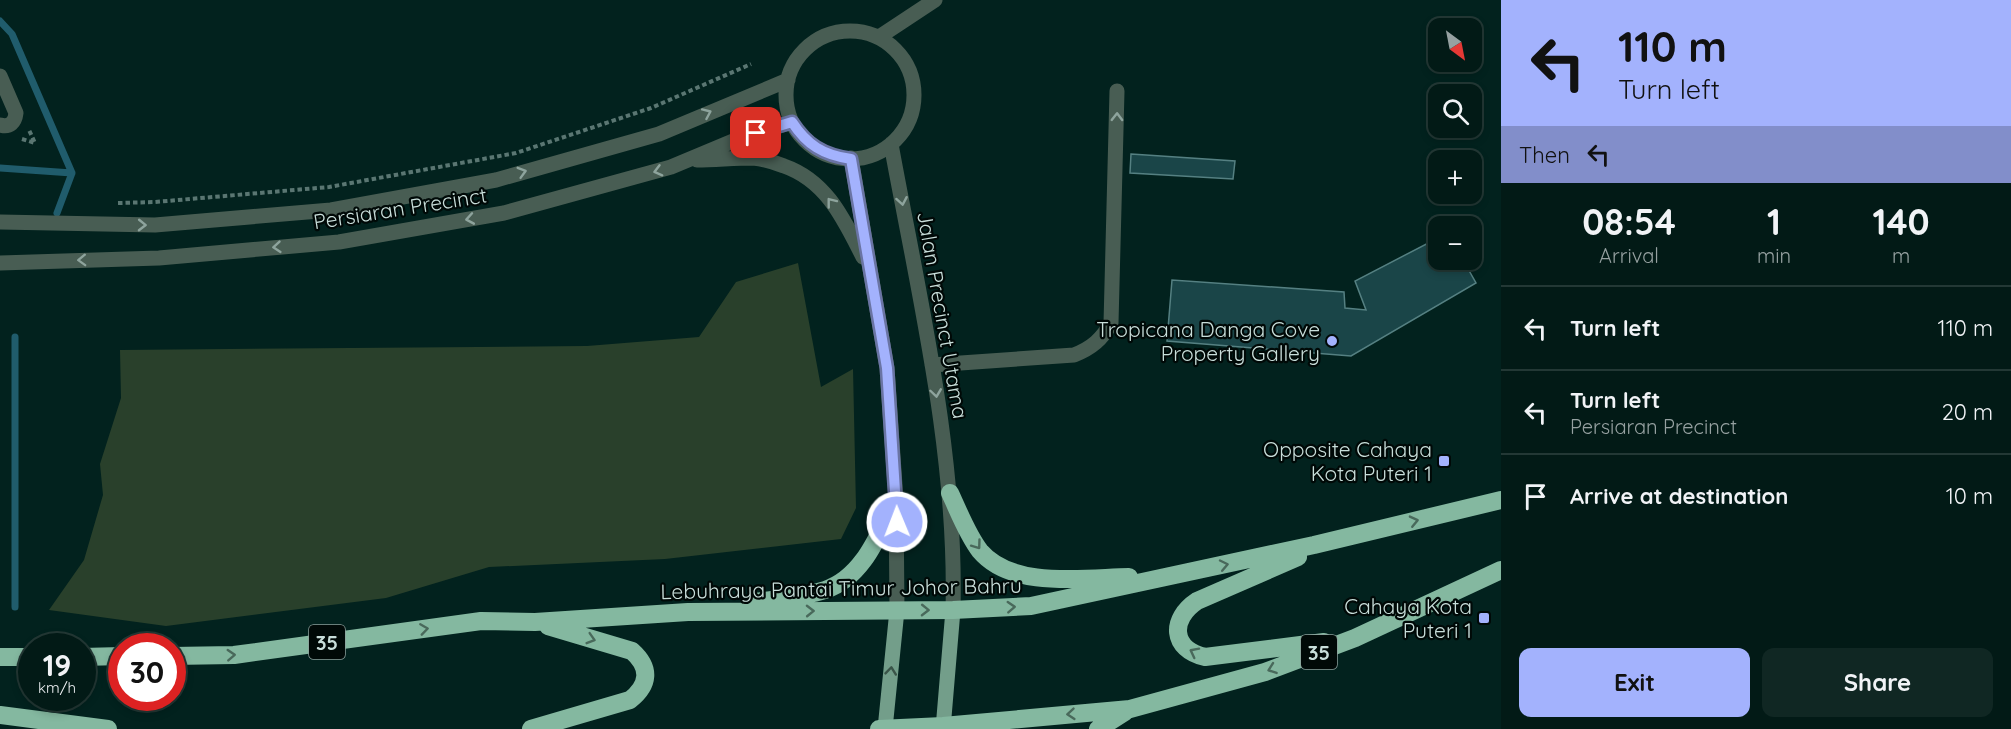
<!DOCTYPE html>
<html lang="en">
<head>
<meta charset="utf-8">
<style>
  :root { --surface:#021a16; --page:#102723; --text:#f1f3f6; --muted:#96a1a1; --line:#233835; --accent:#a3b2fd }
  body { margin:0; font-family:Quicksand,sans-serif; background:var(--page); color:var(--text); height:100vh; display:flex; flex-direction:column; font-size:22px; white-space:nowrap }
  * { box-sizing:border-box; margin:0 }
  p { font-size:20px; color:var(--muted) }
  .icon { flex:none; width:33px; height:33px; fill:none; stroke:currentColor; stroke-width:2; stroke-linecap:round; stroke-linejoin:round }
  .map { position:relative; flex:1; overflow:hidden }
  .drawer { display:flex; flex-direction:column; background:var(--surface); width:510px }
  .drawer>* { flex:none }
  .banner { background:#a3b2fd; color:#111; overflow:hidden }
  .needle { width:39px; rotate:148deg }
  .fabs { position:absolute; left:1428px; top:18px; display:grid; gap:12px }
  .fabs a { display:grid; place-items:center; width:54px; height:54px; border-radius:12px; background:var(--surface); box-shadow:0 3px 9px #0003,0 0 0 2px var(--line); font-size:30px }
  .speed { position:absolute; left:18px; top:633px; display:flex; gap:12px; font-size:30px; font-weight:700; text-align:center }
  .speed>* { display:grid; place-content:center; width:78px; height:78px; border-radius:50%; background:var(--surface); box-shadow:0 3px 9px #0003,0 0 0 2px var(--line); line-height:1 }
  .speed small { font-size:15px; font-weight:400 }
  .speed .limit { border:9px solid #d22; background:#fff; color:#111 }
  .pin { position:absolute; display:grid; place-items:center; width:51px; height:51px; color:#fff; margin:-26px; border-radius:12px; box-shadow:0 3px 9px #0006 }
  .me { position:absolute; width:66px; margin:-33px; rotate:359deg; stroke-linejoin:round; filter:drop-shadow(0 0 4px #0008) }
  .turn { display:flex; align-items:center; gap:21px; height:126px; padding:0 18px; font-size:27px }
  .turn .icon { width:78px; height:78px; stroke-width:2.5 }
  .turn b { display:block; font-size:42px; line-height:51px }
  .then { display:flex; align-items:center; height:57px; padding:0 18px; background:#0003; gap:12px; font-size:22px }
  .eta { display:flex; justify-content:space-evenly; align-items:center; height:102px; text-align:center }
  .eta b { font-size:36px; font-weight:700; line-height:42px }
  .cta { display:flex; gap:12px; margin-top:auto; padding:12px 18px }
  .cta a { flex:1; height:69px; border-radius:12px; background:var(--accent); color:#111; font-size:24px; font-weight:700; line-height:69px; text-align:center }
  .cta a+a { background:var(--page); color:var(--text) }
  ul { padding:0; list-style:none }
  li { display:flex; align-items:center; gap:18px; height:84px; padding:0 18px; border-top:2px solid var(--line) }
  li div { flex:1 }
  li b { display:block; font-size:22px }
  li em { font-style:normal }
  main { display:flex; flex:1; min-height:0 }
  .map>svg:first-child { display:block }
</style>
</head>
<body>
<main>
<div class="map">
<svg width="1501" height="729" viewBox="0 0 1501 729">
  <rect width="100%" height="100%" fill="#02221e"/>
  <path fill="#29402b" d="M 798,263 L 821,387 L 853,369 L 856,508 L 841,539 L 665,559 L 489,567 L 386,598 L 166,626 L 49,610 L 84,560 L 103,495 L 100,464 L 121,398 L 120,350 L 587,346 L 699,337 L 736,282 Z"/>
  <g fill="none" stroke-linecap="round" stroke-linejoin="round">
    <path stroke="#205c6c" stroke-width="7" d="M 0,21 L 12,34 L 72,173 L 57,213
      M 0,168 L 72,173
      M 15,607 L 15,337"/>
  </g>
  <path fill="#1a4548" stroke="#558082" stroke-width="1.5" d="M 1131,154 L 1235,161 L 1233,179 L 1130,173 Z
    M 1438,238 L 1438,260 L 1463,260 L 1476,283 L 1351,356 L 1167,341 L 1172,280 L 1344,292 L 1345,308 L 1366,310 L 1355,281 Z"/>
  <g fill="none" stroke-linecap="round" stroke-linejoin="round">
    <path stroke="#5a7672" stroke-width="4" stroke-dasharray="4.5 3" stroke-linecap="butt" d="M 22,139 L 35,143 L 29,130
      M 118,203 L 155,202 L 329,187 L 516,153 L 651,108 L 751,64"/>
    <path stroke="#485d53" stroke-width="15" d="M786 95a64 64 0 1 1 128 0a64 64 0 1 1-128 0Z
      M 879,37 L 935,0
      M 0,76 L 16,113 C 15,122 10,128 0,125
      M 891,144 C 919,297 957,453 953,610
      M 851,158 L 887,368 L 896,500 L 897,610
      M 697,160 C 715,160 734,158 753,158 C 763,159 774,162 784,166 C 827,181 844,220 863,257
      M 0,222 L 155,225 L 331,210 L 496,180 L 659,134 L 788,80
      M 0,263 L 159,258 L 339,242 L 504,213 L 671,167 L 738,139 L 792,122
      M 932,365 L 1074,355 C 1092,348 1102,339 1111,323 L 1117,91"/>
    <path stroke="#739e8a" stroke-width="15" d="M 885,729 L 897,610
      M 943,729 L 953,610"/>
    <path stroke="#84b8a0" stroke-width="18" d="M 950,493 C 959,512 967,534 980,551 C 1012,589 1083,578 1129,577
      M 1298,557 L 1197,601 C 1170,619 1171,649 1205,657 L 1324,642
      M 755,602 C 778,599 803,597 825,590 C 864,577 879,533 896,500
      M 172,656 L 234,655 L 481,621 L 535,622 L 688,612 L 953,610 L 1031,606 L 1314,545 L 1501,500
      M 0,657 L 32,657
      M 82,657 L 122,656
      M 0,715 L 108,729
      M 531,729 L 630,700 C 649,685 651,668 632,651 L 548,626
      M 879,729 L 943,726 L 1130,709 L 1265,672 L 1355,638 L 1501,570
      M 1098,729 L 1125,712"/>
  </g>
  <defs><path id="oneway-chevron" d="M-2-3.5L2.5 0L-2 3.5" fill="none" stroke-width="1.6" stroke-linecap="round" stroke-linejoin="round" transform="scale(1.5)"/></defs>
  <g stroke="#8ea49d">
    <use href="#oneway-chevron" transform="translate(707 113) rotate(-24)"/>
    <use href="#oneway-chevron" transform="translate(1117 117) rotate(-89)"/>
    <use href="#oneway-chevron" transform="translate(658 171) rotate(165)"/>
    <use href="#oneway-chevron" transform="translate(522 172) rotate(-16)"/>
    <use href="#oneway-chevron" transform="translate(902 201) rotate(80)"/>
    <use href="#oneway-chevron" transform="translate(831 202) rotate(-128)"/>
    <use href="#oneway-chevron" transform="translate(470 219) rotate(170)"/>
    <use href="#oneway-chevron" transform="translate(142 225) rotate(1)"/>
    <use href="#oneway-chevron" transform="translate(277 247) rotate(175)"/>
    <use href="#oneway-chevron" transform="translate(82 260) rotate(178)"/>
    <use href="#oneway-chevron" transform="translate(936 393) rotate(82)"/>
  </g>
  <g stroke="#49695b">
    <use href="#oneway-chevron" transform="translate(1414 521) rotate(-13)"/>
    <use href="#oneway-chevron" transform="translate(977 545) rotate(54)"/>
    <use href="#oneway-chevron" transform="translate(1224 565) rotate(-12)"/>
    <use href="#oneway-chevron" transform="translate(1011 607) rotate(-3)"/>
    <use href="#oneway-chevron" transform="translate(925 610) rotate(1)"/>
    <use href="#oneway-chevron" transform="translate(810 611) rotate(-1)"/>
    <use href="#oneway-chevron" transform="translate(424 629) rotate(-8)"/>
    <use href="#oneway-chevron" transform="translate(591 639) rotate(17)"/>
    <use href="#oneway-chevron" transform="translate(1194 652) rotate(-153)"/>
    <use href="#oneway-chevron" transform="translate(231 655) rotate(-3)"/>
    <use href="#oneway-chevron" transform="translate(1272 669) rotate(160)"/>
    <use href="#oneway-chevron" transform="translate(1071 714) rotate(175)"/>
  </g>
  <use stroke="#3a5448" href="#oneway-chevron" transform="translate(891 671) rotate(-84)"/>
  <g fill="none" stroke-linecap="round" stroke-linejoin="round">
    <defs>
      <path id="route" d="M 756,133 L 792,122 C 807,145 823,155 851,159 L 887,368 L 897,522"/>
    </defs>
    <use href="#route" stroke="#6a74a4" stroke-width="15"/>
    <use href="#route" stroke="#a3b2fd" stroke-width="10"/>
  </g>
  <g fill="#a3b2fd" stroke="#000907" stroke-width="2">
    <circle cx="1332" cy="341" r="6"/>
    <rect x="1438" y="455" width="12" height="12" rx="3"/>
    <rect x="1478" y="612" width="12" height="12" rx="3"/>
  </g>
  <g text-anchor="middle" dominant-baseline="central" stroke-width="4.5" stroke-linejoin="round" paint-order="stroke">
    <g fill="#000907" stroke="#8c9e9b" stroke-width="1.5">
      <rect x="309" y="625" width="36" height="34" rx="4.5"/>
      <rect x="1301" y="635" width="36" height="34" rx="4.5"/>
    </g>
    <g font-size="20" font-weight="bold" fill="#c8deda">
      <text x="327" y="642">35</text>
      <text x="1319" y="652">35</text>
    </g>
    <g font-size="21" fill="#c8deda" stroke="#000907">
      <text transform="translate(400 208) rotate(-9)">Persiaran Precinct</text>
      <text transform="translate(943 315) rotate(80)">Jalan Precinct Utama</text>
      <text transform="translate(841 588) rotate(-1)">Lebuhraya Pantai Timur Johor Bahru</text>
    </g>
    <g font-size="21" fill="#c8deda" stroke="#000907" text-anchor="end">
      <text x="1320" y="329">Tropicana Danga Cove<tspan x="1320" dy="24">Property Gallery</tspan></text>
      <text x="1432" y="449">Opposite Cahaya<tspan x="1432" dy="24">Kota Puteri 1</tspan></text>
      <text x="1472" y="606">Cahaya Kota<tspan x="1472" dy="24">Puteri 1</tspan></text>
    </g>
  </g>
</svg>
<div class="fabs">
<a><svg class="needle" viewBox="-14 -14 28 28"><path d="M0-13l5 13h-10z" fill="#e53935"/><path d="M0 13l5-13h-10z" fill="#96a1a1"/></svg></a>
<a><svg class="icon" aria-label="search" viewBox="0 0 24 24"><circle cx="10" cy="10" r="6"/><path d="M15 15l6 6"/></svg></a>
<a>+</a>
<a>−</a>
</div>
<div class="speed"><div>19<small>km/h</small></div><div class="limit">30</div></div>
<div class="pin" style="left:756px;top:133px;background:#d93025"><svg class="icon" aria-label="arrive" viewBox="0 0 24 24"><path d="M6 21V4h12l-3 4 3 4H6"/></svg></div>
<svg class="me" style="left:897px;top:522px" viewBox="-20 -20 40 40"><circle r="17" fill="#a3b2fd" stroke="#fff" stroke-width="3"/><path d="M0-11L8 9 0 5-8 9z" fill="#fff"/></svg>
</div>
<section class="drawer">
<div class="banner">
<div class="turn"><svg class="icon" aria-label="left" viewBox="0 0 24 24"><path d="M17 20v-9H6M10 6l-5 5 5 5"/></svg><div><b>110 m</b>Turn left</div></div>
<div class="then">Then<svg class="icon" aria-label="left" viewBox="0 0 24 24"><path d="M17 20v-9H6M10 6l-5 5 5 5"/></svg></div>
</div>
<div class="eta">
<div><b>08:54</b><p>Arrival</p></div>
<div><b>1</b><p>min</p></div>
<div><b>140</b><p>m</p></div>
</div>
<ul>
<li><svg class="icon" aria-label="left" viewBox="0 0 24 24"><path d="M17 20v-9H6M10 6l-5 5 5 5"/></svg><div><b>Turn left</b></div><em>110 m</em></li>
<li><svg class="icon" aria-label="left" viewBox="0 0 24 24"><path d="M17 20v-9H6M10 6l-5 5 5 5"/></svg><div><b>Turn left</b><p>Persiaran Precinct</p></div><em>20 m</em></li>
<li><svg class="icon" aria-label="arrive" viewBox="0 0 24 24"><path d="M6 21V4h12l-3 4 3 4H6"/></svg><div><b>Arrive at destination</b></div><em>10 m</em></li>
</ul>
<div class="cta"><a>Exit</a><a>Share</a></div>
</section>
</main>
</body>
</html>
